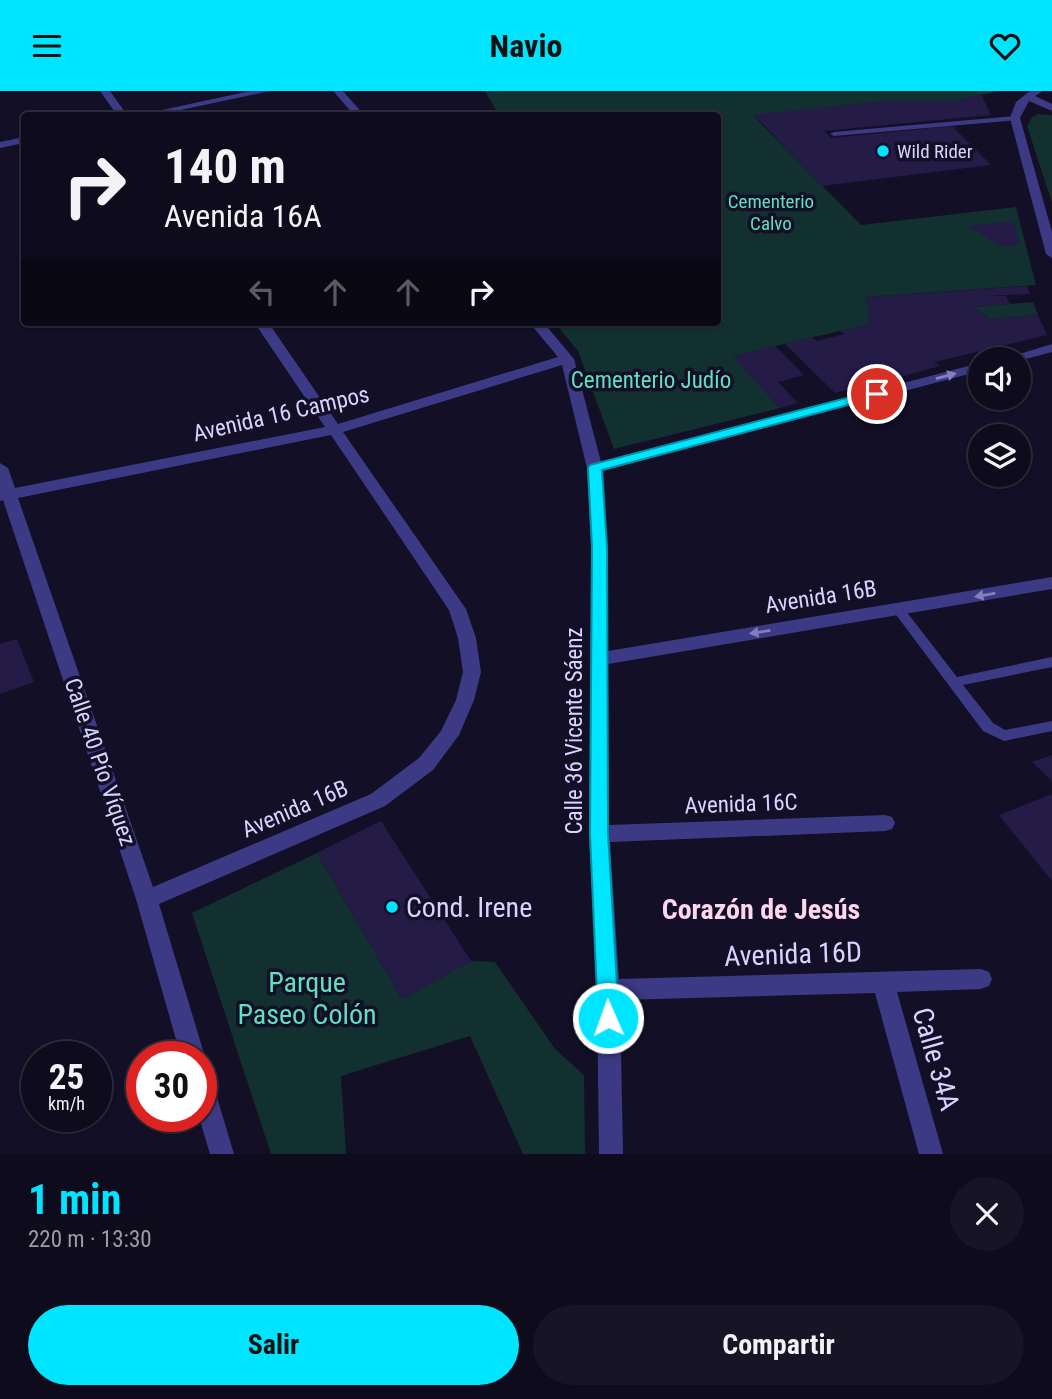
<!DOCTYPE html>
<html lang="es">
<head>
<meta charset="utf-8">
<style>
  :root { --surface:#0e0b1c; --page:#171425; --text:#f1f3f6; --muted:#9b9ba3; --line:#2e2b3b; --accent:#00e5ff }
  body { margin:0; font-family:"Roboto Condensed",sans-serif; background:var(--page); color:var(--text); height:100vh; display:flex; flex-direction:column; font-size:26px; white-space:nowrap }
  * { box-sizing:border-box; margin:0 }
  p { font-size:23px; color:var(--muted) }
  .icon { flex:none; width:38px; height:38px; fill:none; stroke:currentColor; stroke-width:2; stroke-linecap:round; stroke-linejoin:round }
  .map { position:relative; height:1063px; overflow:hidden }
  .details { display:flex; flex-direction:column; background:var(--surface); flex:1 }
  .details>* { flex:none }
  .banner { position:absolute; left:21px; top:21px; width:700px; height:214px; border-radius:7px; box-shadow:0 2px 5px #0004,0 0 0 2px var(--line); background:#0e0b1c; color:var(--text); overflow:hidden }
  .tools { position:absolute; left:968px; top:256px; display:grid; gap:14px }
  .tools a { display:grid; place-items:center; width:63px; height:63px; border-radius:50%; background:var(--surface); box-shadow:0 2px 5px #0004,0 0 0 2px var(--line); font-size:35px }
  .speed { position:absolute; left:21px; top:950px; display:flex; gap:14px; font-size:35px; font-weight:700; text-align:center }
  .speed>* { display:grid; place-content:center; width:91px; height:91px; border-radius:50%; background:var(--surface); box-shadow:0 2px 5px #0004,0 0 0 2px var(--line); line-height:1 }
  .speed small { font-size:18px; font-weight:400 }
  .speed .limit { border:10px solid #d22; background:#fff; color:#111 }
  .pin { position:absolute; display:grid; place-items:center; width:60px; height:60px; color:#fff; margin:-30px; border:4px solid #fff; border-radius:50%; box-shadow:0 2px 7px #0007 }
  .me { position:absolute; width:77px; margin:-38px; rotate:358deg; stroke-linejoin:round; filter:drop-shadow(0 0 5px #0008) }
  .turn { display:flex; align-items:center; gap:24px; height:147px; padding:0 28px; font-size:32px }
  .turn .icon { width:91px; height:91px; stroke-width:2.5 }
  .turn b { display:block; font-size:49px; line-height:60px }
  .lanes { display:flex; align-items:center; height:66px; padding:0 28px; background:#0003; justify-content:center; gap:35px; direction:ltr }
  .lanes .off { opacity:.35 }
  .round { display:grid; place-items:center; flex:none; width:74px; height:74px; border-radius:37px; background:var(--page) }
  .summary { display:flex; align-items:center; justify-content:space-between; height:119px; padding:0 28px }
  h1 { font-size:42px; font-weight:700; line-height:52px; color:var(--accent) }
  .action { display:flex; gap:14px; margin-top:auto; padding:14px 28px }
  .action a { flex:1; height:80px; border-radius:42px; background:var(--accent); color:#111; font-size:28px; font-weight:700; line-height:80px; text-align:center }
  .action a+a { background:var(--page); color:var(--text) }
  header { display:flex; justify-content:space-between; align-items:center; height:91px; padding:0 28px; background:var(--accent); color:#111; font-size:32px; font-weight:700 }
  .map>svg:first-child { display:block }
</style>
</head>
<body>
<header><svg class="icon" aria-label="menu" viewBox="0 0 24 24"><path d="M4 6h16M4 12h16M4 18h16"/></svg>Navio<svg class="icon" aria-label="heart" viewBox="0 0 24 24"><path d="M12 20l-8-8c-3-5 5-10 8-4 3-6 11-1 8 4z"/></svg></header>
<div class="map">
<svg width="1052" height="1063" viewBox="0 0 1052 1063">
  <rect width="100%" height="100%" fill="#130f26"/>
  <path fill="#12302f" d="M 485,0 L 1001,0 L 956,9 L 754,25 L 861,134 L 1016,116 L 1036,194 L 867,206 L 870,233 L 733,265 L 780,317 L 614,358 L 578,260 L 554,231 L 718,231 L 718,24 L 499,24 Z
    M 1038,23 L 1052,24 L 1052,112 L 1027,35 L 1032,26 Z
    M 1033,211 L 1038,224 L 990,228 L 973,216 Z
    M 317,762 L 402,908 L 471,870 L 495,871 L 555,958 L 584,984 L 585,1063 L 523,1063 L 470,945 L 341,985 L 346,1063 L 271,1063 L 192,822 Z"/>
  <path fill="#241b47" d="M 981,3 L 991,24 L 824,40 L 831,47 L 952,35 L 991,74 L 822,95 L 754,24 L 891,9 L 956,9 Z
    M 1013,130 L 1020,153 L 1011,155 L 998,154 L 969,135 Z
    M 1027,195 L 1030,203 L 989,205 L 1006,205 L 1010,213 L 973,216 L 990,228 L 1038,224 L 1047,244 L 935,271 L 940,275 L 893,288 L 880,277 L 854,284 L 865,294 L 835,302 L 785,253 L 812,246 L 817,250 L 844,243 L 840,240 L 870,233 L 866,206 Z
    M 775,255 L 804,284 L 778,291 L 798,312 L 780,317 L 732,265 Z
    M 17,548 L 34,591 L 0,603 L 0,553 Z
    M 1052,664 L 1052,690 L 1032,671 Z
    M 1052,703 L 1052,790 L 999,724 Z
    M 381,730 L 471,870 L 402,908 L 317,762 Z"/>
  <g fill="none" stroke-linecap="round" stroke-linejoin="round">
    <path fill="#3d3a85" fill-rule="evenodd" d="M 1015,25 L 1019,27 L 1018,29 L 834,45 L 830,43 L 834,41 Z
      M 898,514 L 902,515 L 957,586 L 1052,566 L 1052,576 L 963,594 L 993,632 L 1005,639 L 1052,630 L 1052,640 L 1004,650 L 983,640 L 894,521 L 892,518 L 894,515 Z"/>
    <path fill="#3d3a85" fill-rule="evenodd" d="M 100,0 L 110,0 L 127,24 L 117,24 Z
      M 333,0 L 343,0 L 364,24 L 354,24 Z
      M 1030,0 L 1043,0 L 1035,5 L 1052,13 L 1052,20 L 1029,10 L 1020,27 L 1052,141 L 1052,167 L 1046,163 L 1010,27 L 1016,11 Z
      M 254,231 L 268,231 L 338,333 L 558,266 L 529,231 L 543,231 L 574,268 L 601,371 L 980,272 L 980,280 L 603,380 L 607,456 L 608,560 L 1052,486 L 1052,498 L 608,573 L 609,734 L 885,724 L 892,726 L 895,732 L 892,738 L 885,740 L 610,751 L 619,888 L 981,878 L 989,881 L 992,888 L 989,895 L 981,898 L 897,901 L 943,1063 L 919,1063 L 875,902 L 620,909 L 623,1063 L 599,1063 L 597,899 L 589,743 L 591,456 L 587,377 L 562,274 L 343,341 L 466,518 L 476,547 L 481,581 L 474,609 L 459,644 L 433,679 L 385,715 L 159,813 L 205,966 L 201,974 L 201,966 L 181,966 L 136,808 L 3,409 L 0,410 L 0,372 L 8,377 L 15,397 L 325,336 ZM 331,344 L 449,519 L 458,547 L 463,581 L 456,609 L 441,640 L 419,667 L 371,703 L 153,796 L 18,407 Z
      M 1052,253 L 1052,261 L 1018,270 L 1018,268 L 1003,268 Z
      M 201,981 L 209,985 L 213,993 L 234,1063 L 210,1063 L 199,1026 L 201,1026 Z"/>
    <path fill="#3d3a85" fill-rule="evenodd" d="M 250,0 L 270,0 L 157,24 L 139,24 Z
      M 24,46 L 24,52 L 0,57 L 0,51 Z"/>
  </g>
  <defs><path id="oneway-solid" d="M-6-.8H1V-3.2L6.5 0L1 3.2V.8H-6Z" transform="scale(1.75)"/></defs>
  <g fill="#837fbc">
    <use href="#oneway-solid" transform="translate(946 285) rotate(-15)"/>
    <use href="#oneway-solid" transform="translate(985 504) rotate(170)"/>
    <use href="#oneway-solid" transform="translate(760 541) rotate(171)"/>
  </g>
  <path fill="#00e5ff" stroke="#0095a6" stroke-width="2" d="M 877,299 L 882,300 L 882,305 L 602,379 L 607,456 L 608,743 L 619,927 L 616,934 L 608,936 L 601,934 L 598,927 L 590,743 L 592,456 L 588,377 L 590,374 Z"/>
  <g fill="#00e5ff" stroke="#130f26" stroke-width="2.5">
    <circle cx="883" cy="60" r="7"/>
    <circle cx="392" cy="816" r="7"/>
  </g>
  <g text-anchor="middle" dominant-baseline="central" stroke-width="7" stroke-linejoin="round" paint-order="stroke">
    <g font-size="19" fill="#d9d4ff" stroke="#130f26" text-anchor="start">
      <text x="897" y="60">Wild Rider</text>
    </g>
    <g font-size="19" fill="#5fe0c0" stroke="#130f26">
      <text x="771" y="110">Cementerio<tspan x="771" dy="22">Calvo</tspan></text>
    </g>
    <g font-size="23" fill="#5fe0c0" stroke="#130f26">
      <text x="651" y="289">Cementerio Judío</text>
    </g>
    <g font-size="23" fill="#d9d4ff" stroke="#130f26">
      <text transform="translate(281 323) rotate(-13)">Avenida 16 Campos</text>
      <text transform="translate(821 506) rotate(-9)">Avenida 16B</text>
      <text transform="translate(574 640) rotate(-90)">Calle 36 Vicente Sáenz</text>
      <text transform="translate(100 671) rotate(71)">Calle 40 Pío Víquez</text>
      <text transform="translate(741 713) rotate(-2)">Avenida 16C</text>
      <text transform="translate(295 718) rotate(-23)">Avenida 16B</text>
    </g>
    <g font-size="28" fill="#d9d4ff" stroke="#130f26" text-anchor="start">
      <text x="406" y="816">Cond. Irene</text>
    </g>
    <g font-size="28" font-weight="bold" fill="#ffd6f0" stroke="#130f26">
      <text x="761" y="818">Corazón de Jesús</text>
    </g>
    <g font-size="28" fill="#d9d4ff" stroke="#130f26">
      <text transform="translate(793 863) rotate(-2)">Avenida 16D</text>
      <text transform="translate(936 968) rotate(74)">Calle 34A</text>
    </g>
    <g font-size="28" fill="#5fe0c0" stroke="#130f26">
      <text x="307" y="891">Parque<tspan x="307" dy="32">Paseo Colón</tspan></text>
    </g>
  </g>
</svg>
<div class="tools">
<a><svg class="icon" aria-label="sound" viewBox="0 0 24 24"><path d="M4 9h4l5-4v14l-5-4H4zM17 9q2 3 0 6"/></svg></a>
<a><svg class="icon" aria-label="layers" viewBox="0 0 24 24"><path d="M12 4l9 5-9 5-9-5zM3 14l9 5 9-5"/></svg></a>
</div>
<div class="speed"><div>25<small>km/h</small></div><div class="limit">30</div></div>
<div class="pin" style="left:877px;top:303px;background:#d93025"><svg class="icon" aria-label="arrive" viewBox="0 0 24 24"><path d="M6 21V4h12l-3 4 3 4H6"/></svg></div>
<svg class="me" style="left:608px;top:927px" viewBox="-20 -20 40 40"><circle r="17" fill="#00e5ff" stroke="#fff" stroke-width="3"/><path d="M0-11L8 9 0 5-8 9z" fill="#fff"/></svg>
<div class="banner">
<div class="turn"><svg class="icon" aria-label="right" viewBox="0 0 24 24"><path d="M7 20v-9h11M14 6l5 5-5 5"/></svg><div><b>140 m</b>Avenida 16A</div></div>
<div class="lanes"><svg class="icon off" aria-label="left" viewBox="0 0 24 24"><path d="M17 20v-9H6M10 6l-5 5 5 5"/></svg><svg class="icon off" aria-label="ahead" viewBox="0 0 24 24"><path d="M12 20V5M6 11l6-6 6 6"/></svg><svg class="icon off" aria-label="ahead" viewBox="0 0 24 24"><path d="M12 20V5M6 11l6-6 6 6"/></svg><svg class="icon" aria-label="right" viewBox="0 0 24 24"><path d="M7 20v-9h11M14 6l5 5-5 5"/></svg></div>
</div>
</div>
<section class="details">
<div class="summary"><div><h1>1 min</h1><p>220 m · 13:30</p></div><a class="round"><svg class="icon" aria-label="close" viewBox="0 0 24 24"><path d="M6 6l12 12M18 6L6 18"/></svg></a></div>
<div class="action"><a>Salir</a><a>Compartir</a></div>
</section>
</body>
</html>
